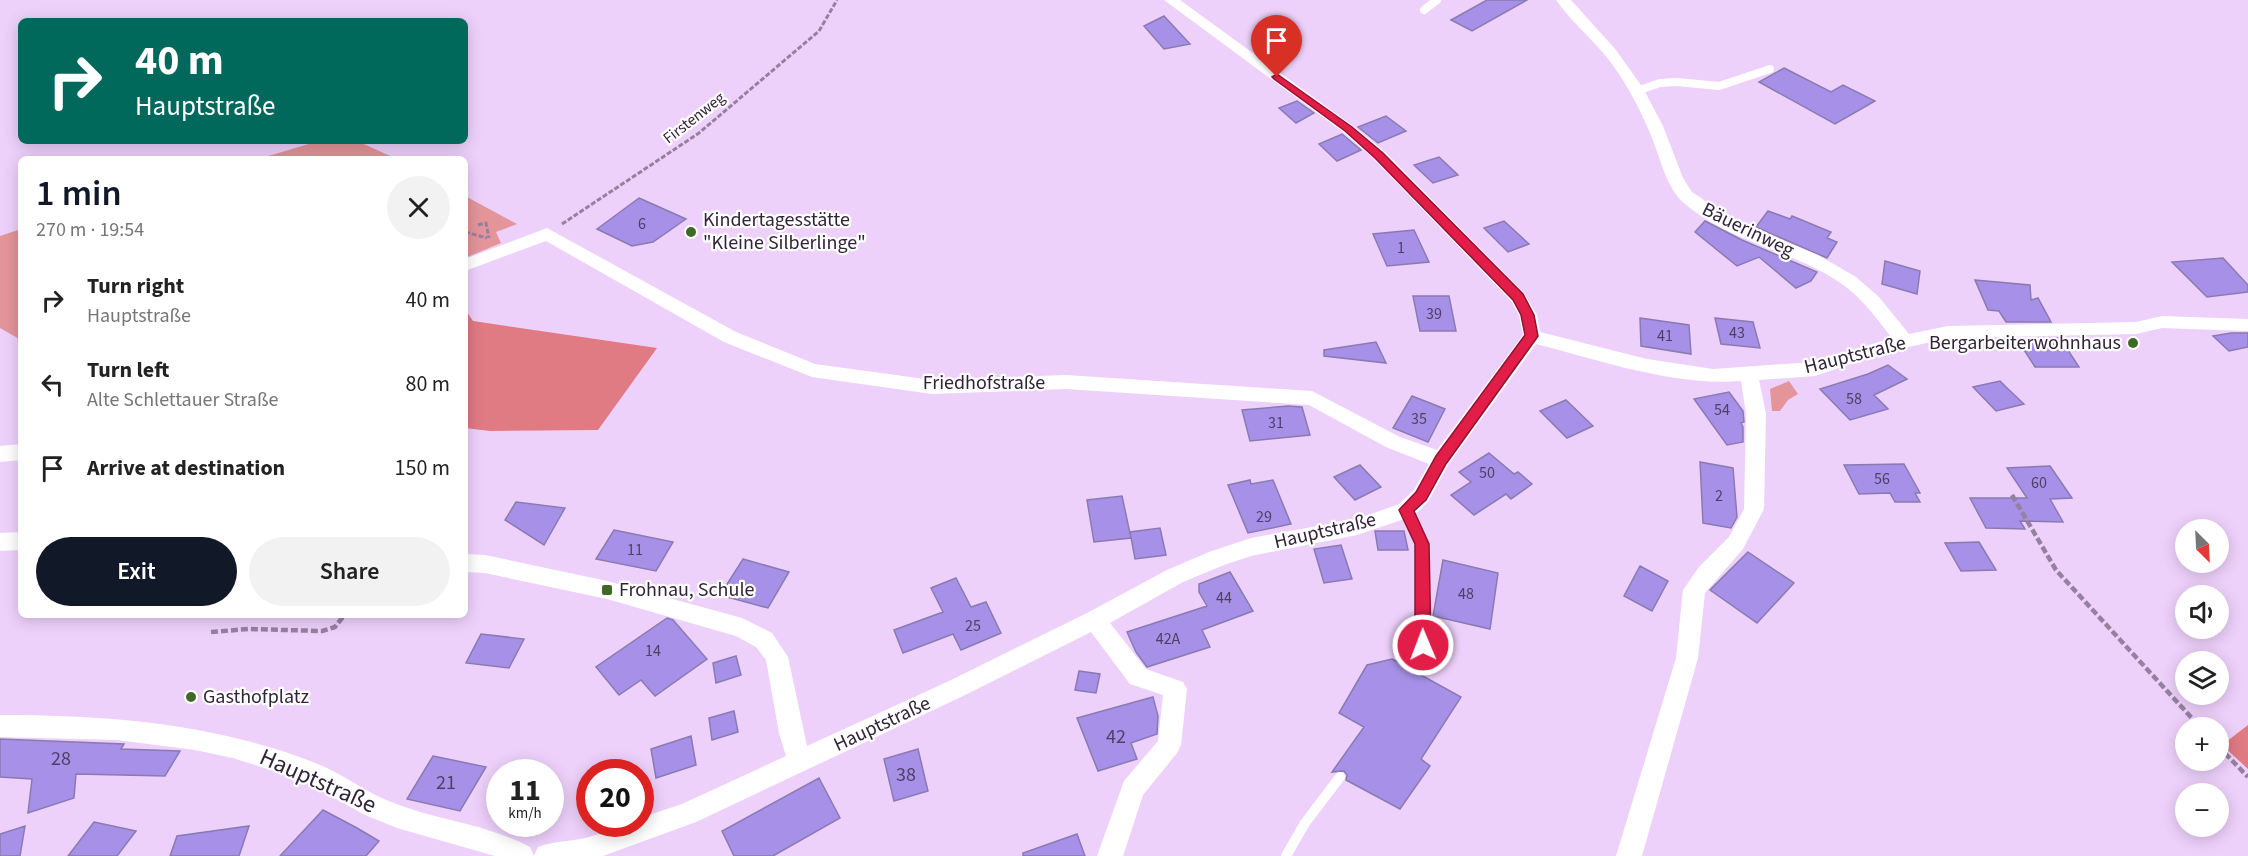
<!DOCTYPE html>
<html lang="en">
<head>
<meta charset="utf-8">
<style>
  :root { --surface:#fff; --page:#f2f2f2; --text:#222; --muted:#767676; --accent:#111827 }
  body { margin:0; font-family:"Source Sans 3",sans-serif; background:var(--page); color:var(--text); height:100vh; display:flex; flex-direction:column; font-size:22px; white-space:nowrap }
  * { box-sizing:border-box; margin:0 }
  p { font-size:20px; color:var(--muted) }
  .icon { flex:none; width:33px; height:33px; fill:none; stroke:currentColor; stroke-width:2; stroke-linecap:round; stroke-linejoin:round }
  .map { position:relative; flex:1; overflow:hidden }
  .panel { position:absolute; left:18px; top:156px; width:450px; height:462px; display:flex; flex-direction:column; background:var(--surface); border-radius:9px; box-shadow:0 3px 15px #0003 }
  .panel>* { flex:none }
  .top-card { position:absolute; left:18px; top:18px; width:450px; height:126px; border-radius:9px; box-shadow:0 3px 15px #0003; background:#00695c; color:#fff; overflow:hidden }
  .needle { width:39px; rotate:156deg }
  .fabs { position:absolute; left:2175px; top:519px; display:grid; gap:12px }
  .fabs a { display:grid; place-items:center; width:54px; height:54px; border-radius:50%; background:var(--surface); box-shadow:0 3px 15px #0003; font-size:30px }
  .speed { position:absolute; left:486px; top:759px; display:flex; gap:12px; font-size:30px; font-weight:700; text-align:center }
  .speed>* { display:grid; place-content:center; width:78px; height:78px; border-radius:50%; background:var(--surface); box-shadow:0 3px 15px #0003; line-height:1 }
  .speed small { font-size:15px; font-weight:400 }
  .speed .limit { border:9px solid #d22; background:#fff; color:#111 }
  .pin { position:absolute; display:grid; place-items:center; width:51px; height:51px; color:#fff; margin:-62px -26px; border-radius:50% 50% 50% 0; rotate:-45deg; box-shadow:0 0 6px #0007 }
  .pin .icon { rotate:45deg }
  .me { position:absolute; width:66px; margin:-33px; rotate:359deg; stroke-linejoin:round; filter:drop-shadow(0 0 4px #0008) }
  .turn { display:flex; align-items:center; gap:21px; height:126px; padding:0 18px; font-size:27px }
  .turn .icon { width:78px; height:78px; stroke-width:2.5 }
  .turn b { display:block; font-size:42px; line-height:51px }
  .round { display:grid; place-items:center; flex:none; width:63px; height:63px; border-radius:32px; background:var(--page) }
  .headline { display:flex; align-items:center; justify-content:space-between; height:102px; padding:0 18px }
  h1 { font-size:36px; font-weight:600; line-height:45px; color:var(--accent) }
  .button { display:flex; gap:12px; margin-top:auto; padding:12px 18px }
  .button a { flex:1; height:69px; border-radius:36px; background:var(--accent); color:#fff; font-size:24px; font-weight:600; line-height:69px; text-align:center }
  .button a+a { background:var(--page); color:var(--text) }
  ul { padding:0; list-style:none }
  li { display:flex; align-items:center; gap:18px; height:84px; padding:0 18px }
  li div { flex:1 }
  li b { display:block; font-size:22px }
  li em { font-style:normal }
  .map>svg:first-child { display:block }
</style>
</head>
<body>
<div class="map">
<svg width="2248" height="856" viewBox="0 0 2248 856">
  <rect width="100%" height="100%" fill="#eed1fb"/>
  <path fill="#e3959a" d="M 319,141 L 357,141 L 397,159 L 258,159 Z
    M 465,196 L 517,224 L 496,232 L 501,243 L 465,258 Z
    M 21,229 L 21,340 L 0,328 L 0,236 Z
    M 1789,381 L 1798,394 L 1788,400 L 1780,411 L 1772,411 L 1770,389 Z"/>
  <path fill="#e07a83" d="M 465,309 L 473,321 L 657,348 L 598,430 L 490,431 L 465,428 Z
    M 2248,725 L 2248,769 L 2222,745 Z"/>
  <path fill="#a790e8" stroke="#897bb1" stroke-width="1.5" d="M 1487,0 L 1527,0 L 1472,31 L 1451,20 Z
    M 1164,16 L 1190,44 L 1164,49 L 1144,26 Z
    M 1784,68 L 1831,92 L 1843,85 L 1875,101 L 1835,124 L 1759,82 Z
    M 1297,101 L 1314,113 L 1296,123 L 1279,108 Z
    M 1386,116 L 1406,131 L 1378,143 L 1358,127 Z
    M 1342,134 L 1361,150 L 1337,161 L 1319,144 Z
    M 1439,157 L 1458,175 L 1433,183 L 1414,165 Z
    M 639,198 L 686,219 L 653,242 L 632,246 L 597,229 Z
    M 1768,211 L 1790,219 L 1792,216 L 1831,232 L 1827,238 L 1837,242 L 1827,258 L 1756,227 Z
    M 1504,221 L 1529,244 L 1508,252 L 1484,228 Z
    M 1705,221 L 1742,240 L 1817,272 L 1811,281 L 1796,288 L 1759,257 L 1737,266 L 1695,232 Z
    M 1414,230 L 1429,262 L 1387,266 L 1373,234 Z
    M 2223,258 L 2248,285 L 2248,292 L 2207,297 L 2172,262 Z
    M 1885,261 L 1920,271 L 1917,294 L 1882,284 Z
    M 1975,280 L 2030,285 L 2031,300 L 2038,298 L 2051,322 L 2006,322 L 1999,311 L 1988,310 Z
    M 1413,296 L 1449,296 L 1456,331 L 1420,331 Z
    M 1640,318 L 1689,325 L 1691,354 L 1641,346 Z
    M 1715,318 L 1753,322 L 1760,348 L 1721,344 Z
    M 2231,333 L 2248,333 L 2248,347 L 2229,351 L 2213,336 Z
    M 2060,338 L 2079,367 L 2035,367 L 2017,339 Z
    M 1376,342 L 1386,363 L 1324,356 L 1324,350 Z
    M 1888,365 L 1907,379 L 1874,395 L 1888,409 L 1850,420 L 1820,389 L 1868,374 Z
    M 2000,381 L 2006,387 L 2024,404 L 1996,411 L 1973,387 Z
    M 1729,392 L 1743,411 L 1744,422 L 1741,423 L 1743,427 L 1743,442 L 1727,445 L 1694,399 Z
    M 1412,396 L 1445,409 L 1428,442 L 1393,428 Z
    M 1566,400 L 1593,426 L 1567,438 L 1540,411 Z
    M 1288,406 L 1302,407 L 1310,435 L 1250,441 L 1242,410 Z
    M 1489,453 L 1514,474 L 1518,472 L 1532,484 L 1511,499 L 1506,494 L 1474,515 L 1451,495 L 1471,482 L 1459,472 Z
    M 1700,462 L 1733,468 L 1737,517 L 1731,528 L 1703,523 Z
    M 1904,464 L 1920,493 L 1915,493 L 1920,502 L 1895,502 L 1890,493 L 1859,494 L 1844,465 Z
    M 1360,465 L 1381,487 L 1355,500 L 1334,477 Z
    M 2050,466 L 2072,498 L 2050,499 L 2063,522 L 2020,521 L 2025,529 L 1986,528 L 1970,498 L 2027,498 L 2007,468 Z
    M 1250,480 L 1251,484 L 1273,480 L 1291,524 L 1248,533 L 1228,485 Z
    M 1122,496 L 1131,538 L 1094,542 L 1087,500 Z
    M 516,502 L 565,508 L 544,545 L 505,520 Z
    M 1160,528 L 1166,555 L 1135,559 L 1130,532 Z
    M 614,530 L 673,542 L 656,571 L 596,559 Z
    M 1375,531 L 1404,531 L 1408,550 L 1378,550 Z
    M 1979,542 L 1996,570 L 1961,571 L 1945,543 Z
    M 1341,545 L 1352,579 L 1324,583 L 1314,549 Z
    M 1748,552 L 1794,583 L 1757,623 L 1710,590 Z
    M 743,559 L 789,572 L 768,608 L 720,595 Z
    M 1443,560 L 1498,573 L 1490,629 L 1433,616 Z
    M 1640,566 L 1668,581 L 1652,611 L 1624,596 Z
    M 1230,572 L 1253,611 L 1202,630 L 1210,647 L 1147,667 L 1136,652 L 1127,632 L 1207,606 L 1199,592 L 1199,584 Z
    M 956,578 L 971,607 L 986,602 L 1001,633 L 961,650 L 953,634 L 903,653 L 894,630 L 943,612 L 931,588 Z
    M 667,618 L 673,620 L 707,659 L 655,696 L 641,680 L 619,695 L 596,667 Z
    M 481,634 L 524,639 L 509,668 L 466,663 Z
    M 736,656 L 741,675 L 716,683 L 713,663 Z
    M 1392,659 L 1461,697 L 1421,759 L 1430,766 L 1400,809 L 1346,780 L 1347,775 L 1344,771 L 1332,772 L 1364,727 L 1339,713 L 1367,665 Z
    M 1079,671 L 1100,674 L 1096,693 L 1075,690 Z
    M 1153,697 L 1158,716 L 1157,734 L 1131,743 L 1137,759 L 1098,771 L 1077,718 Z
    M 734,711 L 738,732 L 712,740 L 709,718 Z
    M 691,736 L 696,765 L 656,778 L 651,749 Z
    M 0,739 L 124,744 L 121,749 L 180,751 L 165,776 L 76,774 L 74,798 L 28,813 L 32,779 L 0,777 Z
    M 918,749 L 928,791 L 894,801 L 884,759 Z
    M 433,756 L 486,767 L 460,811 L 407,799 Z
    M 819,778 L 840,818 L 773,856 L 734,856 L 722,831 Z
    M 323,810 L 357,828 L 379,841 L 366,856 L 280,856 Z
    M 94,822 L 136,831 L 117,856 L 68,856 Z
    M 25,826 L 20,856 L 0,856 L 0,834 Z
    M 249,826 L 239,856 L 170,856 L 177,836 Z
    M 1077,834 L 1085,856 L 1023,856 L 1023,853 Z"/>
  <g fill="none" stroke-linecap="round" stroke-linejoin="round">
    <path stroke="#9680a0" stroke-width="3" stroke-dasharray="5 2" stroke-linecap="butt" d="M 562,224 L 699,133 L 819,31 L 837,0
      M 478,225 L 486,223 L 489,238
      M 465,232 L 487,238"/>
    <path stroke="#9680a0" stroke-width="4.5" stroke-dasharray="7 3" stroke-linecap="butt" d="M 2012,495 L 2056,570 L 2201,728
      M 211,632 L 248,629 L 322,631 L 335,627 L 342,618 L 341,615
      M 2218,746 L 2248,777"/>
    <path stroke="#fff" stroke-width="8" d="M 1424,10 L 1437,0
      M 1637,91 L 1660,83 L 1677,82 L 1719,86 L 1770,69"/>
    <path stroke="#fff" stroke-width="10" d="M 1406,510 L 1422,544 L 1423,645
      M 1286,856 L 1305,823 L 1340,777"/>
    <path fill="#fff" fill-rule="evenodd" d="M 1164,0 L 1180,0 L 1353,126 L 1385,152 L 1524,293 L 1537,315 L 1540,332 L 1647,359 L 1713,369 L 1814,362 L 1892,338 C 1878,320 1864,301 1846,287 C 1797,250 1731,244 1684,203 C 1666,187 1661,160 1652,138 C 1640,108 1625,80 1605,55 C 1589,36 1570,20 1556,0 L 1571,0 L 1616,50 L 1643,88 L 1663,126 L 1683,178 L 1692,192 L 1735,221 L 1818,255 L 1856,277 L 1879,297 L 1909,334 L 1948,326 L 2136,322 L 2162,316 L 2248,319 L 2248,331 L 2162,328 L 2136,334 L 1948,338 L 1887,352 L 1815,376 L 1759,380 L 1766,414 L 1764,509 L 1743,549 L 1705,593 L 1698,658 L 1642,856 L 1616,856 L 1676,658 L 1683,590 L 1699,567 L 1729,537 L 1744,509 L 1746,414 L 1741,381 C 1672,386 1603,361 1536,344 L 1448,465 L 1428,502 L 1413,516 L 1357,535 L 1251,556 L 1224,565 L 1183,582 L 1110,623 L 1146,669 L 1183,682 L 1187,689 L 1181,745 L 1177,753 L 1143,795 L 1123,856 L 1097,856 L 1124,781 L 1158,741 L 1163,695 L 1130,684 L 1091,632 L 963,696 L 696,822 L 603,856 L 534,856 L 538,847 C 553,841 569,842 585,838 C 605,833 620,824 640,824 L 640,818 L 682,804 L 786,756 L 779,733 L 766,660 L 756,647 L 736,636 L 607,599 L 485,573 L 465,572 L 465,554 L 485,555 L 607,581 L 742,618 L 772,633 L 788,657 L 807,746 L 947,682 L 1087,613 L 1167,570 L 1209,552 L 1251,538 L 1357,519 L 1399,504 L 1414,490 L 1429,464 L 1386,447 L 1309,405 L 1066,389 L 932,394 L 812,377 L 724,342 L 546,241 L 465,271 L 465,259 L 547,228 L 736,332 L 815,364 L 932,380 L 1066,375 L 1312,391 L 1400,437 L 1437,450 L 1523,335 L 1519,315 L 1511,301 L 1373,158 L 1343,132 Z
      M 21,444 L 21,460 L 0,462 L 0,446 Z
      M 21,532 L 21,550 L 0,551 L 0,533 Z
      M 0,715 C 106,715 210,723 310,761 C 339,771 363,791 391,802 C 438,821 484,823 530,847 L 534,856 L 495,856 L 397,828 L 365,815 L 302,780 L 233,758 L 195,750 L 117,740 L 0,737 Z"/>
  </g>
  <path fill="#e11d48" stroke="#92132f" stroke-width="1.5" d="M 1277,74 L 1352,127 L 1383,153 L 1523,294 L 1534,315 L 1538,336 L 1536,339 L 1446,464 L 1426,500 L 1414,511 L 1429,544 L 1431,645 L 1429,650 L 1423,652 L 1418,650 L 1415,645 L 1415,544 L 1399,510 L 1416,492 L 1436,456 L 1525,335 L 1521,315 L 1513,300 L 1375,158 L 1345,131 L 1274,79 L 1272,77 Z"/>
  <g fill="#3f6925" stroke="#fefefe" stroke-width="2">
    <circle cx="691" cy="232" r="6"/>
    <circle cx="2133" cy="343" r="6"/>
    <rect x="601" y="584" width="12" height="12" rx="3"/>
    <circle cx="191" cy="697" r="6"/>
  </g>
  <g text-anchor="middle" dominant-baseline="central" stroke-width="4.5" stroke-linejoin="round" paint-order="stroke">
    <g font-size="16" fill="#322438" stroke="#fefefe">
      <text transform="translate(694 118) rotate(-38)">Firstenweg</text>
    </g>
    <g font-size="16" fill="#4f3f64">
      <text x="642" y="224">6</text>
      <text x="1401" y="248">1</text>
      <text x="1434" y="314">39</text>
      <text x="1737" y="333">43</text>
      <text x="1665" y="336">41</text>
      <text x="1854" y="399">58</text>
      <text x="1722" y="410">54</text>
      <text x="1419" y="419">35</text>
      <text x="1276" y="423">31</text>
      <text x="1487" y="473">50</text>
      <text x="1882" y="479">56</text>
      <text x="2039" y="483">60</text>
      <text x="1719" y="496">2</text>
      <text x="1264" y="517">29</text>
      <text x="635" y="550">11</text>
      <text x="1466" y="594">48</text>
      <text x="1224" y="598">44</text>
      <text x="973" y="626">25</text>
      <text x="1168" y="639">42A</text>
      <text x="653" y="651">14</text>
    </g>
    <g font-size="20" fill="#322438" stroke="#fefefe" text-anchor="start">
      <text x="703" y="220">Kindertagesstätte<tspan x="703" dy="23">"Kleine Silberlinge"</tspan></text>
      <text x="2121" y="343" text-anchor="end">Bergarbeiterwohnhaus</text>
      <text x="619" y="590">Frohnau, Schule</text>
      <text x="203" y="697">Gasthofplatz</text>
    </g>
    <g font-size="20" fill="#322438" stroke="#fefefe">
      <text transform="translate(1748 230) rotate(26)">Bäuerinweg</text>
      <text transform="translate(1855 355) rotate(-14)">Hauptstraße</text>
      <text x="984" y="383">Friedhofstraße</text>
      <text transform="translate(1325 531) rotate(-13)">Hauptstraße</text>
      <text transform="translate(882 724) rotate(-25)">Hauptstraße</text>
    </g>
    <g font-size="20" fill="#4f3f64">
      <text x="1116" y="737">42</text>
      <text x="61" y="759">28</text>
      <text x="906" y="775">38</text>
      <text x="446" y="783">21</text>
    </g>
    <g font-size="24" fill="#322438" stroke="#fefefe">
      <text transform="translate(318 781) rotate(24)">Hauptstraße</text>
    </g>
  </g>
</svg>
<div class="fabs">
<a><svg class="needle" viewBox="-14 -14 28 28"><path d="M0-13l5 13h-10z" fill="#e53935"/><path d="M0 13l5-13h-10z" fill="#767676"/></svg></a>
<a><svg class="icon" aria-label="sound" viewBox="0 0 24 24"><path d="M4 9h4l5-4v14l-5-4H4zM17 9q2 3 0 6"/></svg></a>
<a><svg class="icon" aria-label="layers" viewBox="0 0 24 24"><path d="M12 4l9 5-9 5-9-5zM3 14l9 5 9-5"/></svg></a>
<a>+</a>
<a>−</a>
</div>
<div class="speed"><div>11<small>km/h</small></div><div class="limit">20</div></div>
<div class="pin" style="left:1277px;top:77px;background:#d93025"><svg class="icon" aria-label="arrive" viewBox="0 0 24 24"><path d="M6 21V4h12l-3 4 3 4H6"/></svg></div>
<svg class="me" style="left:1423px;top:645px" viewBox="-20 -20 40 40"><circle r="17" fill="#e11d48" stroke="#fff" stroke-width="3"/><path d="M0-11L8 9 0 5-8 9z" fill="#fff"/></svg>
<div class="top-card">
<div class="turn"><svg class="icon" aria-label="right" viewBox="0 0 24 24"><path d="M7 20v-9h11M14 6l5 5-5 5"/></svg><div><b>40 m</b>Hauptstraße</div></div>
</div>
<section class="panel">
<div class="headline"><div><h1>1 min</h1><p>270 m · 19:54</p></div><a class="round"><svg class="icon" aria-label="close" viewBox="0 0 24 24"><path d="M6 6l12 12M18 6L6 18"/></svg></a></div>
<ul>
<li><svg class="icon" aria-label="right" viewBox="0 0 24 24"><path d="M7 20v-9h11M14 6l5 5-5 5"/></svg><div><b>Turn right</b><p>Hauptstraße</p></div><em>40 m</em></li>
<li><svg class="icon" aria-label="left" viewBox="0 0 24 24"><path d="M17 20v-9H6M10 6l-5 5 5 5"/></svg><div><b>Turn left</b><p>Alte Schlettauer Straße</p></div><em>80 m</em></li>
<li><svg class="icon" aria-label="arrive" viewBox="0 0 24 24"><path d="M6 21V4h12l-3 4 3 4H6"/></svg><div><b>Arrive at destination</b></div><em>150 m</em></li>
</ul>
<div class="button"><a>Exit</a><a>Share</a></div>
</section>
</div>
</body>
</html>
